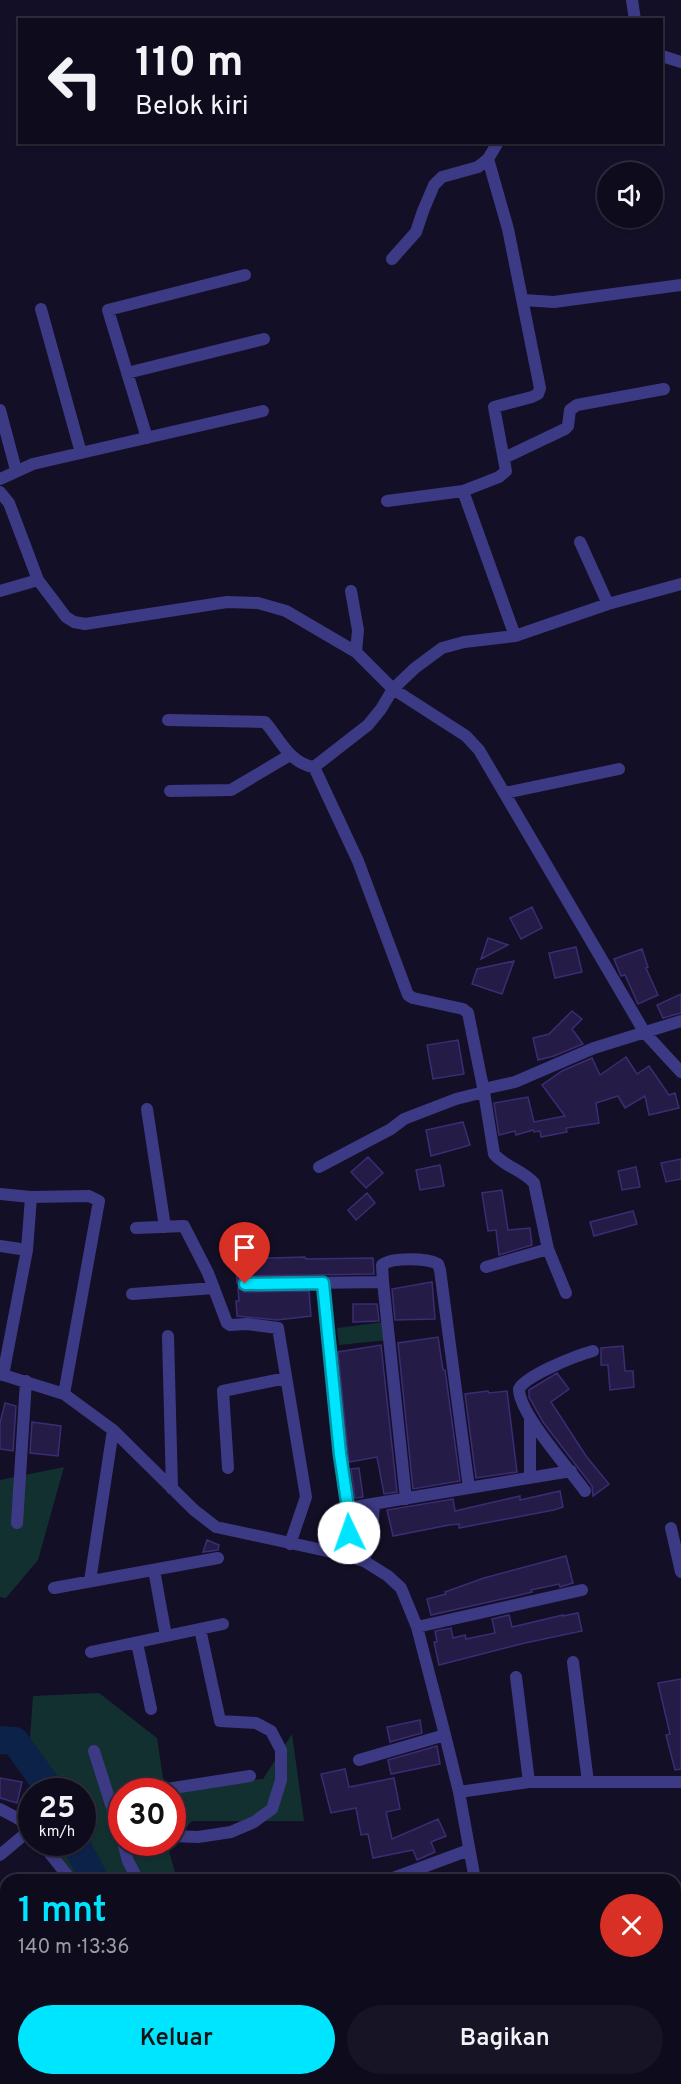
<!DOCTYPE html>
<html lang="id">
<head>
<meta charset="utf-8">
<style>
  :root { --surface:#0e0b1c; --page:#171425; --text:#f1f3f6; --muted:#9b9ba3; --line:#2e2b3b; --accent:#00e5ff }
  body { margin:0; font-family:Overpass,sans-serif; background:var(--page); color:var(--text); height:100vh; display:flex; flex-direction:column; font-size:22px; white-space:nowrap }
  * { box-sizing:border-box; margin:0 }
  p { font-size:20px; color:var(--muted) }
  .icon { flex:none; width:33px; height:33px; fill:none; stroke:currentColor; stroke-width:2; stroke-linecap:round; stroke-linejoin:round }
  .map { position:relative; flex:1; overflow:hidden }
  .sheet { position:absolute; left:0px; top:1874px; width:681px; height:212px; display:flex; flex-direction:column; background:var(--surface); border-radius:18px 18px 0 0; box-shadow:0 2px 4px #0004,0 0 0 2px var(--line) }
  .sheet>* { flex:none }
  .top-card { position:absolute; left:18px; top:18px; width:645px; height:126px; border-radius:0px; box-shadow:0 2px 4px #0004,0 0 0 2px var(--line); background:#0e0b1c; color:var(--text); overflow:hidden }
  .fabs { position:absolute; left:597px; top:162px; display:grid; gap:12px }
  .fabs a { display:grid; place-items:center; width:66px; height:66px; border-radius:50%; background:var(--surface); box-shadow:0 2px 4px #0004,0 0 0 2px var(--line); font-size:30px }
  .speed { position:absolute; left:18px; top:1778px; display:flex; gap:12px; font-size:30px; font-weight:700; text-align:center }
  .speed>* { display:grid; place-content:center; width:78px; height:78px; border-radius:50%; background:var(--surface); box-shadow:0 2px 4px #0004,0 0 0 2px var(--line); line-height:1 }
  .speed small { font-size:15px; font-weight:400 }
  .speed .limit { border:9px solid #d22; background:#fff; color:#111 }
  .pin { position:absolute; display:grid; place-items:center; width:51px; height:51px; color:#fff; margin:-62px -26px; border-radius:50% 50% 50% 0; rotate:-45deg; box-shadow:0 0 6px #0007 }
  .pin .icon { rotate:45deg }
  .me { position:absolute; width:66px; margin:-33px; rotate:357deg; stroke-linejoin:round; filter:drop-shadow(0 0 4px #0008) }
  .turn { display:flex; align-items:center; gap:21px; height:126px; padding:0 18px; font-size:27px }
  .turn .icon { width:78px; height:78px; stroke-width:2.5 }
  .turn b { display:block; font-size:42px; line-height:51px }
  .round { display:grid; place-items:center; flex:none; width:63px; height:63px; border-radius:32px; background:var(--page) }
  .summary { display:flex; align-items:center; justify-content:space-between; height:102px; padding:0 18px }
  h1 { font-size:36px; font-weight:600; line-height:45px; color:var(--accent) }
  .primary-button { display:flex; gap:12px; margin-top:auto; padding:12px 18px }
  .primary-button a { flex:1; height:69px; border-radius:36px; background:var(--accent); color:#111; font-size:24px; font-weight:600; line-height:69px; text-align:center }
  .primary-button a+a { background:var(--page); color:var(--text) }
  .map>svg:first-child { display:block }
</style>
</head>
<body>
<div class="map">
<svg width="681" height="2084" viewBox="0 0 681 2084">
  <rect width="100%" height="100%" fill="#130f26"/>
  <path fill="#12302f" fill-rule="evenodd" d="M 385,1322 L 388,1340 L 339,1345 L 337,1328 Z
    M 64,1467 L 38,1560 L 6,1598 L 0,1597 L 0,1480 Z
    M 99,1693 L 157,1738 L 164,1784 L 263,1779 L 292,1734 L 304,1821 L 192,1821 L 168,1848 L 177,1879 L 76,1879 L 49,1842 L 82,1842 L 82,1791 L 37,1791 L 29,1751 L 33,1696 ZM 122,1791 L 172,1791 L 172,1842 L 122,1842 Z
    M 311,2079 L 448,2079 L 452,2084 L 314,2084 Z"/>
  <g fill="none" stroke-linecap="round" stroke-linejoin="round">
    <path stroke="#0c2248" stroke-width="28" d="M 0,1740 L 15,1741 L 51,1791
      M 75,1842 L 95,1880
      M 357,2079 L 362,2084"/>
  </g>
  <path fill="#241b47" stroke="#3b2d73" stroke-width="1.5" d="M 532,907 L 542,928 L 521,939 L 510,918 Z
    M 488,938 L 508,945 L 481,959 Z
    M 576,947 L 582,972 L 555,978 L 549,953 Z
    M 642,949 L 648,967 L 646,968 L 658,995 L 638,1004 L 625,975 L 621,976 L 614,959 Z
    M 514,961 L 502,994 L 472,984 L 477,969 Z
    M 681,994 L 681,1013 L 663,1018 L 657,1005 Z
    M 572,1011 L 582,1019 L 572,1029 L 583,1044 L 554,1056 L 538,1060 L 533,1038 L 549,1034 Z
    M 458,1040 L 464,1074 L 433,1079 L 427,1045 Z
    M 626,1057 L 637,1074 L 649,1066 L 669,1095 L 675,1093 L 679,1108 L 649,1115 L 645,1096 L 625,1108 L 618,1096 L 596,1103 L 599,1123 L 566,1128 L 567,1132 L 541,1137 L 540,1131 L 534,1132 L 533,1130 L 516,1135 L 515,1131 L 499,1135 L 494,1103 L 528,1097 L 534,1122 L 565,1116 L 542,1085 L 562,1071 L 592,1058 L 600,1075 Z
    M 463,1122 L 470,1145 L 431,1156 L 426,1130 Z
    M 368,1157 L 383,1173 L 366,1188 L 351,1172 Z
    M 681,1159 L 681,1179 L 666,1182 L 661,1163 Z
    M 440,1165 L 444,1186 L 420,1190 L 416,1170 Z
    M 636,1167 L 640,1187 L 622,1190 L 618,1171 Z
    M 502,1190 L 508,1230 L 530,1228 L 532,1245 L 499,1255 L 496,1230 L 488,1231 L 482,1193 Z
    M 367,1193 L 375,1203 L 356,1220 L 348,1210 Z
    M 633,1211 L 637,1224 L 594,1236 L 590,1222 Z
    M 305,1257 L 306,1259 L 373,1258 L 374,1274 L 245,1276 L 240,1277 L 237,1282 L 236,1259 Z
    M 432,1282 L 435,1319 L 395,1320 L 392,1289 Z
    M 238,1288 L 245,1292 L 309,1291 L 311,1316 L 277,1320 L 237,1316 L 236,1301 L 239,1301 Z
    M 353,1304 L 377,1304 L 379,1321 L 353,1322 Z
    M 438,1337 L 443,1370 L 445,1370 L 460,1481 L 413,1489 L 398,1343 Z
    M 381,1345 L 397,1492 L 384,1494 L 377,1457 L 349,1462 L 338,1352 Z
    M 623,1346 L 625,1371 L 633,1371 L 634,1387 L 610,1390 L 608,1365 L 601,1365 L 601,1348 Z
    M 557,1373 L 569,1389 L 551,1402 L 586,1456 L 609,1484 L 593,1496 L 592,1486 L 543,1422 L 529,1397 L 529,1390 Z
    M 488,1391 L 489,1393 L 507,1391 L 517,1472 L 476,1478 L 465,1394 Z
    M 5,1403 L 16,1406 L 13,1451 L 0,1449 L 0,1423 Z
    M 32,1422 L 61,1426 L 58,1456 L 30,1453 Z
    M 359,1468 L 363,1497 L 355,1498 L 351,1469 Z
    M 560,1491 L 563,1507 L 554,1510 L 459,1528 L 459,1524 L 449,1525 L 393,1536 L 387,1510 L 453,1499 L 455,1511 L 520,1496 L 520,1500 Z
    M 365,1514 L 364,1531 L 361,1542 L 358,1542 L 357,1539 L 355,1540 L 357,1533 L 357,1515 Z
    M 207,1540 L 219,1545 L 218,1550 L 203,1552 Z
    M 566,1556 L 573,1583 L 560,1587 L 559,1584 L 531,1590 L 532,1592 L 520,1595 L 431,1615 L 427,1599 L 446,1594 L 445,1592 L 484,1578 Z
    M 578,1613 L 582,1631 L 525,1643 L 439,1665 L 434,1642 L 437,1642 L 435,1631 L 451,1628 L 453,1638 L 465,1635 L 466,1639 L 495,1633 L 492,1619 L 509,1615 L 512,1627 L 563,1615 L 563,1616 Z
    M 681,1679 L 681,1769 L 675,1770 L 666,1735 L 670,1734 L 658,1683 Z
    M 420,1720 L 422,1733 L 390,1742 L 387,1727 Z
    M 437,1746 L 440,1764 L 391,1774 L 388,1760 Z
    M 345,1769 L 349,1787 L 394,1778 L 400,1809 L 386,1812 L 392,1839 L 438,1819 L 446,1836 L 431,1842 L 435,1852 L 417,1860 L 413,1850 L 373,1858 L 368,1834 L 361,1835 L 356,1808 L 331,1813 L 321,1774 Z
    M 0,1778 L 22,1782 L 17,1803 L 0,1798 Z"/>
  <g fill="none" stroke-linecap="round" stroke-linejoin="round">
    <path stroke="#3d3a85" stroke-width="12" d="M 632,0 L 635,20
      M 662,56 L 681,62
      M 498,142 L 488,159 L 508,229 L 540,388 L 538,394 L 532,397 L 494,407 L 506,471 L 499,477 L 463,491 L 515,636
      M 392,259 L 416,232 L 423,211 L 434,185 L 442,177 L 478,167 L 488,159
      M 523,300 L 554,302 L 681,285
      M 41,309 L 81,453
      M 127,373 L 264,339
      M 0,410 L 16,470
      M 147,438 L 108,310 L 245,275
      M 504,458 L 565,429 L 568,426 L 570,410 L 577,405 L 664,389
      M 0,479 L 33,464 L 263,411
      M 0,492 L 9,503 L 38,580 L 66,617 L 74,622 L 85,624 L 227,602 L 258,603 L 286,611 L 356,652 L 393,689 L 466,736 L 479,750 L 645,1033 L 681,1072
      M 387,501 L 463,491
      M 580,542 L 608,604
      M 0,591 L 38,580
      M 351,591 L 358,630 L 356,652
      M 168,720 L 265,722 C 280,739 290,764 314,767 L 368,725 L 381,709 L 393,689 L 415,668 L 442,648 L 464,642 L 515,636 L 608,604 L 681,584
      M 314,767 L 358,861 L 408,995 L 413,998 L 463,1009 L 468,1013 L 484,1092 L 494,1154 C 505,1167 523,1170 534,1183 L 548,1249 L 566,1293
      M 170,791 L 231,790 L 290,755
      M 505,793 L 619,769
      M 483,1089 L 515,1082 L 594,1048 L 681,1021
      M 147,1109 L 165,1227
      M 319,1167 L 391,1129 L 404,1119 L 456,1099 L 484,1092
      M 0,1194 L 31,1197 L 89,1196 L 99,1201 L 64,1394
      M 136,1228 L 184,1226 L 208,1273 L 227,1323 L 230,1325 L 247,1324 L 278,1328 L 306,1497 L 290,1544
      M 0,1246 L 27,1250
      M 486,1267 L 548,1249
      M 323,1283 L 340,1454 L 348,1508 L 349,1533 L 341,1554
      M 245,1284 L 383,1282
      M 132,1294 L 214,1288
      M 168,1336 L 172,1489
      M 0,1374 L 64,1394 L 113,1430 L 194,1510 L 216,1527 L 341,1554 L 364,1561 L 388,1576 L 401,1588 L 417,1627 L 445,1735 L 459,1792 L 475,1880
      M 3,1375 L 27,1250 L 31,1197
      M 530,1417 L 530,1478
      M 228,1468 L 223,1391 L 286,1378
      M 585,1491 C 569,1468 519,1414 519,1389 C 526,1375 578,1355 593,1351
      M 406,1499 L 383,1282 L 382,1265 C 392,1257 427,1258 438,1264 L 440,1270 L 469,1488
      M 348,1508 L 571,1471
      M 17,1523 L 26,1381
      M 671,1528 L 681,1572
      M 364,1561 L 372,1532 L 374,1504
      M 154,1570 L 166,1636
      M 90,1581 L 113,1430
      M 54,1588 L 218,1558
      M 417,1627 L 582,1590
      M 137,1643 L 151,1709
      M 91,1652 L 223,1624
      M 573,1662 L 588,1782
      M 516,1677 L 529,1782
      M 94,1751 L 122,1839
      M 359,1760 L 445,1735
      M 154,1791 L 250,1776
      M 459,1792 L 529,1782 L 681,1782
      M 0,1809 L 17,1818 L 32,1829
      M 172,1836 L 198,1837 L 231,1832 L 254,1822 L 272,1809 L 281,1780 L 281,1750 L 271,1731 L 256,1723 L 220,1721 L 200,1629
      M 41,1842 L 71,1880
      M 123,1842 L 128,1861 L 138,1880
      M 0,1855 L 31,1829
      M 388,1880 L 469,1850
      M 0,1949 L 6,1945
      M 0,2023 L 6,2024
      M 119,2079 L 136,2084
      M 311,2079 L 314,2084
      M 544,2079 L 553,2084
      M 83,2084 L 85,2079
      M 168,2084 L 174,2079
      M 292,2084 L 298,2079
      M 528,2084 L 530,2079"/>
  </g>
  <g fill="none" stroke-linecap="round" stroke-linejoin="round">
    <defs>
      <path id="route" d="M 245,1284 L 323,1283 L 340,1454 L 348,1508 L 349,1533"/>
    </defs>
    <use href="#route" stroke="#0095a6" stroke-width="15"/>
    <use href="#route" stroke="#00e5ff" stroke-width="10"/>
  </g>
</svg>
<div class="fabs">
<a><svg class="icon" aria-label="sound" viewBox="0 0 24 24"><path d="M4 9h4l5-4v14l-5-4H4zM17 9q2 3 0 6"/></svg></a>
</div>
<div class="speed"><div>25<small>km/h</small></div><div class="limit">30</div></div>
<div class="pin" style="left:245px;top:1284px;background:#d93025"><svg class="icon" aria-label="arrive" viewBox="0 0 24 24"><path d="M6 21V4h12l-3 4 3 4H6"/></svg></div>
<svg class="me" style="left:349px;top:1533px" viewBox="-20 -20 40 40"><circle r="19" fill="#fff"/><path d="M0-13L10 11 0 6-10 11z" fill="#00e5ff"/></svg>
<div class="top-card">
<div class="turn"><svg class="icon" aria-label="left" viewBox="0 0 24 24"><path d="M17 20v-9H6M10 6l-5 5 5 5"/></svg><div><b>110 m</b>Belok kiri</div></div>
</div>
<section class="sheet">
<div class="summary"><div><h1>1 mnt</h1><p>140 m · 13:36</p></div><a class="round" style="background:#d93025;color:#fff"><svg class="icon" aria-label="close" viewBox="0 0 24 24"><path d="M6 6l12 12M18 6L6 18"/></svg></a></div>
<div class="primary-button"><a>Keluar</a><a>Bagikan</a></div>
</section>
</div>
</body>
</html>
